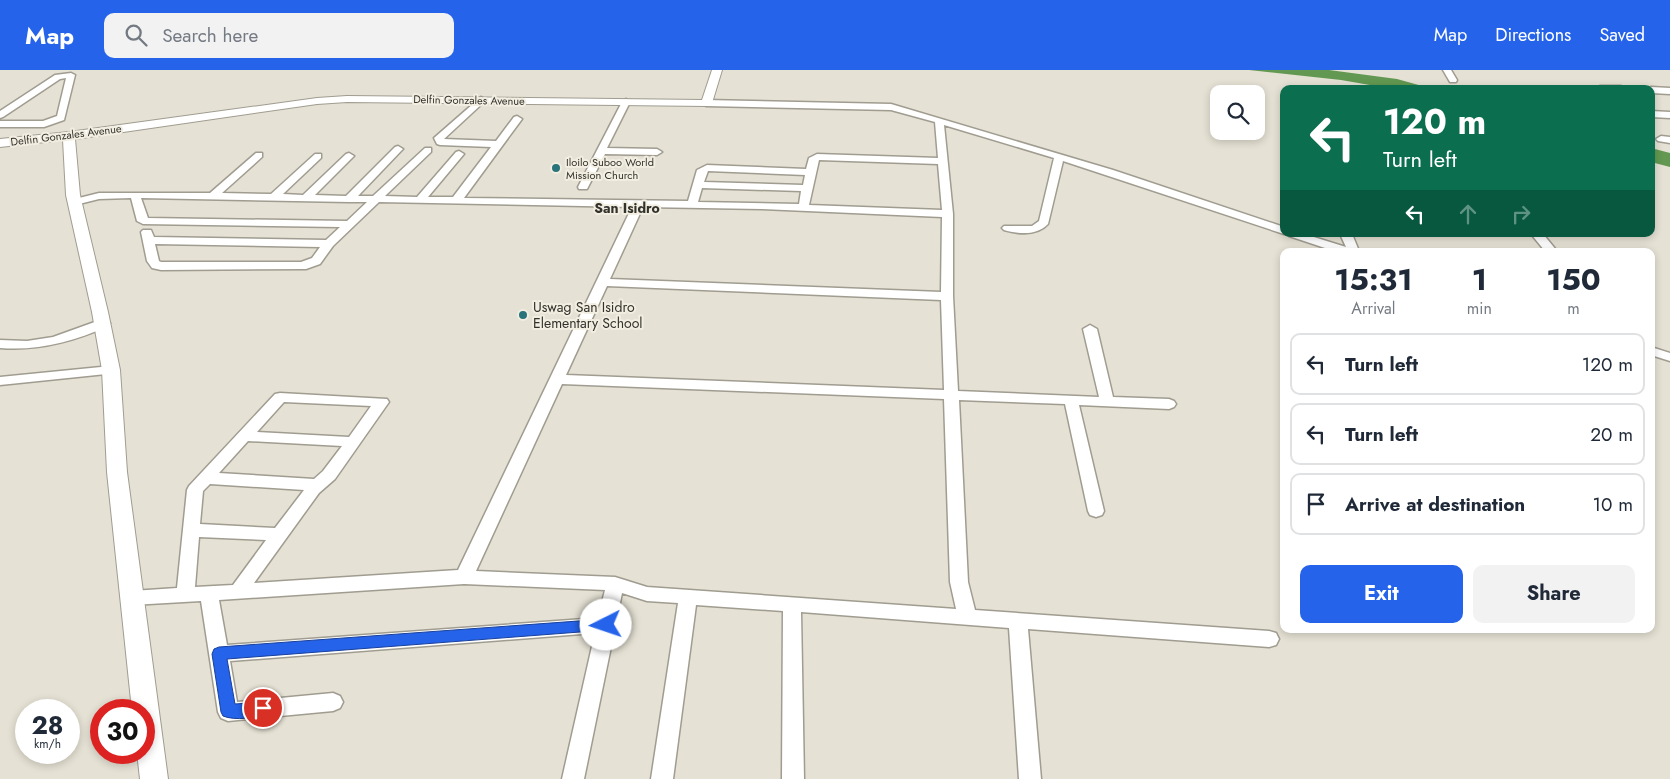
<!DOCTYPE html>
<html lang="en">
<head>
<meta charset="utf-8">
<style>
  :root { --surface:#fff; --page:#f2f2f3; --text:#1f2937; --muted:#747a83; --line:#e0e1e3; --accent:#2563eb }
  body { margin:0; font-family:Jost,sans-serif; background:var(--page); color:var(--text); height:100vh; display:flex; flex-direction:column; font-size:19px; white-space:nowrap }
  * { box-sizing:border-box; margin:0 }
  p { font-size:16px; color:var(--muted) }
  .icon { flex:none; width:28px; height:28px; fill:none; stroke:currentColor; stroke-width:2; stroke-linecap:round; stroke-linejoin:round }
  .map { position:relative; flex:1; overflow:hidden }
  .sheet { position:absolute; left:1280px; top:178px; width:375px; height:385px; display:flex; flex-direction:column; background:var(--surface); border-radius:10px; box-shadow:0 2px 8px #0003 }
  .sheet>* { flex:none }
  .guide { position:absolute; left:1280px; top:15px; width:375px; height:152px; border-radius:10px; box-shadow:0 2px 8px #0003; background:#0b6e4f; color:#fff; overflow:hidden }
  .fabs { position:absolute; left:1210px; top:15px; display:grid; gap:10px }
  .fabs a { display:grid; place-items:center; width:55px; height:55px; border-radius:10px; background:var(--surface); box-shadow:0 2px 8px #0003; font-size:25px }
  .speed { position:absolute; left:15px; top:629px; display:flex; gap:10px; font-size:25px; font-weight:700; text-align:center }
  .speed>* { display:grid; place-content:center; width:65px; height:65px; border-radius:50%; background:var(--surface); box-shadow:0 2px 8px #0003; line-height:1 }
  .speed small { font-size:12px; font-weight:400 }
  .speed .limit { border:8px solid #d22; background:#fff; color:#111 }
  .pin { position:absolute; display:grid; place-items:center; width:42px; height:42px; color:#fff; margin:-21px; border:2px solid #fff; border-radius:50%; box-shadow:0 1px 5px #0007 }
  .me { position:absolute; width:55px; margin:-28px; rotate:266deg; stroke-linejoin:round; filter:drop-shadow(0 0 4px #0008) }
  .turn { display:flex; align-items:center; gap:18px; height:105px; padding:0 20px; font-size:22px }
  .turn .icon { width:65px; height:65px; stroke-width:2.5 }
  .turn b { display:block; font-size:35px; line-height:42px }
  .lanes { display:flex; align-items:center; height:48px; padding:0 20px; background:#0003; justify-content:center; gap:25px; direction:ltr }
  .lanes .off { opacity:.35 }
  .eta { display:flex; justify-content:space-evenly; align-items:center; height:85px; text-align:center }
  .eta b { font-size:30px; font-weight:700; line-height:35px }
  .primary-button { display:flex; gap:10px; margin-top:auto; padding:10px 20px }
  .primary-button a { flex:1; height:58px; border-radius:10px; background:var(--accent); color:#fff; font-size:20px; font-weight:700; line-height:58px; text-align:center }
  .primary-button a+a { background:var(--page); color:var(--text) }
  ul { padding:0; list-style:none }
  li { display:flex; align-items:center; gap:15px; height:62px; margin:0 10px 8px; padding:0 10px; border:2px solid var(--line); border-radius:10px }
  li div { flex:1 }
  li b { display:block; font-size:19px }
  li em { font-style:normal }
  header { display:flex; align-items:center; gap:30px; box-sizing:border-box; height:70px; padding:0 25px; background:var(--accent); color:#fff }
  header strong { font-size:24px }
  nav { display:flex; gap:28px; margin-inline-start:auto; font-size:18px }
  .search { width:350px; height:45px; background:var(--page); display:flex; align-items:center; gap:12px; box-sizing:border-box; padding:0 18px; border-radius:10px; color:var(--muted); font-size:19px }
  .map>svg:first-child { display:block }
</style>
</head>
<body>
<header>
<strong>Map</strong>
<div class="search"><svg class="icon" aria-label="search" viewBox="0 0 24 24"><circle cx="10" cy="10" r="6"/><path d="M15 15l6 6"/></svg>Search here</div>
<nav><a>Map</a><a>Directions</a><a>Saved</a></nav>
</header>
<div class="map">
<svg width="1670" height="709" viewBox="0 0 1670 709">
  <rect width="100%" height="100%" fill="#e5e1d4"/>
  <path fill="#629851" d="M 1249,0 L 1329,0 L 1397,9 L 1433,19 L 1393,19 L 1341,10 Z
    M 1651,78 L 1670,83 L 1670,97 L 1651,92 Z"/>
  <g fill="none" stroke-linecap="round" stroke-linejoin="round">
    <defs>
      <path id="minor" d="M 1443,0 L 1451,0 L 1457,10 L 1456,12 L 1450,12 Z
        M 71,3 L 75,5 L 64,50 L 44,57 L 0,57 L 0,51 L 43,51 L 57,46 L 66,8 L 60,9 L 3,47 L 0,48 L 0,41 L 55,5 Z
        M 1600,16 L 1621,16 L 1625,19 L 1596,19 Z
        M 1651,17 L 1670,18 L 1670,24 L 1651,23 L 1651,19 L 1648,19 Z
        M 481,27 L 485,30 L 484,32 L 444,69 L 496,71 L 514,47 L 517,46 L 522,49 L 464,128 L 688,131 L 697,100 L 707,95 L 806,99 L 809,88 L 817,84 L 938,88 L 935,52 L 891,40 L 706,36 L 702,33 L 706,30 L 891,34 L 1113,100 L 1284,157 L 1284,164 L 1287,164 L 1284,164 L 1063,91 L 1048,154 C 1037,166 1018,164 1004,160 L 1002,158 L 1004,156 L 1032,156 L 1039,151 L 1054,88 L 944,55 L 953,144 L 953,226 L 958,321 L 1099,327 L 1083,259 L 1090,255 L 1097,259 L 1113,327 L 1169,329 L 1174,331 L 1176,334 L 1174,337 L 1169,339 L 1079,335 L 1104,441 L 1102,445 L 1096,447 L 1090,445 L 1088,441 L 1065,334 L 959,330 L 968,512 L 975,540 L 1269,561 L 1276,563 L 1279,569 L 1276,575 L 1269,577 L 1028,559 L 1041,709 L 1019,709 L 1009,558 L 801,542 L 804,709 L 782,709 L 783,541 L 696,535 L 673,709 L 651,709 L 678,533 L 647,531 L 622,523 L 584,709 L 562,709 L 595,563 L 230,591 L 237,632 L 333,623 L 340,626 L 343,632 L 340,638 L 333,641 L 228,651 L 221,648 L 218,642 L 201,531 L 132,535 L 126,533 L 123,528 L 126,523 L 132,521 L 177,518 L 187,420 L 189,416 L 275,324 L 280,323 L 387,329 L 389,332 L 335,409 L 319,423 L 254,513 L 458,500 L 632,137 L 379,132 L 333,176 L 320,194 L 306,199 L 161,200 L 152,198 L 147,191 L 141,162 L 143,160 L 151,160 L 154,167 L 326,170 L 340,157 L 143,154 L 137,151 L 131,128 L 99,129 L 75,135 L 70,132 L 71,130 L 99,123 L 210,123 L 256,83 L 262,83 L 262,87 L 222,123 L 271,124 L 315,84 L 321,84 L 321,88 L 283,124 L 303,125 L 346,84 L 349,83 L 354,86 L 315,125 L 346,126 L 395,77 L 398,76 L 403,79 L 401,81 L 358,126 L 373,126 L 425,78 L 431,78 L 431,82 L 385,126 L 417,127 L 456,82 L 459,81 L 464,84 L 428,127 L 453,127 L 491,77 L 440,75 L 437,74 L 434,68 ZM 819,90 L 938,94 L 942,140 L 809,135 ZM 708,101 L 805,105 L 803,115 L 704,112 ZM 702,118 L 801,121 L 799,134 L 698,132 ZM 141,128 L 349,132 L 367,132 L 347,151 L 148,148 ZM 643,137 L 762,139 L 942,147 L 941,222 L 610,209 ZM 155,174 L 320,177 L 312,188 L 301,192 L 161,192 L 159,191 ZM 607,216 L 941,230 L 944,320 L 566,305 ZM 562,314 L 944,329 L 950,512 L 956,539 L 647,517 L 615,507 L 476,501 ZM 284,332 L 371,336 L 349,367 L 257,362 ZM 248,371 L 342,376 L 323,401 L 314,409 L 219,403 ZM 210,414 L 304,420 L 275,458 L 200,454 L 203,421 ZM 199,467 L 266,470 L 233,515 L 195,517 ZM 464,514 L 605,520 L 598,548 L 227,575 L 219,530 Z
        M 626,29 L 630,32 L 607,78 L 657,79 L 662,82 L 657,85 L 605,84 L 587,119 L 579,119 L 578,117 L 622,32 Z
        M 1651,41 L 1670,42 L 1670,48 L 1651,47 Z
        M 1661,66 L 1670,67 L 1670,73 L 1658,71 L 1656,69 Z
        M 1287,164 L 1304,164 L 1346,177 L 1340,164 L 1352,164 L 1359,181 L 1334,181 L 1289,166 Z
        M 1531,164 L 1543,164 L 1557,181 L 1545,181 Z
        M 103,249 L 108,250 L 110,253 L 108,256 C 73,272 38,281 0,278 L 0,270 L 27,271 L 53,267 Z
        M 1651,277 L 1670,283 L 1670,291 L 1651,285 Z
        M 111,296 L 118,300 L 116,303 L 0,315 L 0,307 Z"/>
      <path id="tertiary" d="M 712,0 L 722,0 L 712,33 L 706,36 L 347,32 L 317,34 L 75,69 L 80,125 L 108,242 L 120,300 L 127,402 L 168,709 L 140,709 L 137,682 L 144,682 L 144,640 L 132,640 L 107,402 L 102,300 L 92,242 L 66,125 L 63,70 L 0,77 L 0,69 L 69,62 L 317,28 L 347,26 L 702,30 Z"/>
    </defs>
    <use href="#minor" stroke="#a09c90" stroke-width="3"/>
    <use href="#tertiary" stroke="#a09c90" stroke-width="2"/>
    <use href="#minor" fill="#fff" fill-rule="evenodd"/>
    <use href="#tertiary" fill="#fff" fill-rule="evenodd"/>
  </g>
  <path fill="#2563eb" stroke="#184099" d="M 606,549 L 611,551 L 613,555 L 611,559 L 606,560 L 227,589 L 235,634 L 263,632 L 269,634 L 271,638 L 269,643 C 257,648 235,651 223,646 L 221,642 L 212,584 L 214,579 L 219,577 Z"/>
  <g fill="#29737a" stroke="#f2eee1" stroke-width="2">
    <circle cx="556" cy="98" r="5"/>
    <circle cx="523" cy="245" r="5"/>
  </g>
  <g text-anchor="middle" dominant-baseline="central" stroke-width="4" stroke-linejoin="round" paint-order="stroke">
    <g font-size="11" fill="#32312c" stroke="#f2eee1">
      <text transform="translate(469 30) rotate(1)">Delfin Gonzales Avenue</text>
      <text transform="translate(66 65) rotate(-7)">Delfin Gonzales Avenue</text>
    </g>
    <g font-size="11" fill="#32312c" stroke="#f2eee1" text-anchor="start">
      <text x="566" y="92">Iloilo Suboo World<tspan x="566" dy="13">Mission Church</tspan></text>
    </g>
    <g font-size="14" font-weight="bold" fill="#32312c" stroke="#f2eee1">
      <text x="627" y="138">San Isidro</text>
    </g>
    <g font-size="14" fill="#32312c" stroke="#f2eee1" text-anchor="start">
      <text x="533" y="237">Uswag San Isidro<tspan x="533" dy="16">Elementary School</tspan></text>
    </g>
  </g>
</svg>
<div class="fabs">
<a><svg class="icon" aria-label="search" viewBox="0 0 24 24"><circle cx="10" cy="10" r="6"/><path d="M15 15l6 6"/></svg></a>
</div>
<div class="speed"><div>28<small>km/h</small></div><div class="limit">30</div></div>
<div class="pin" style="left:263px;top:638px;background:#d93025"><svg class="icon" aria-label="arrive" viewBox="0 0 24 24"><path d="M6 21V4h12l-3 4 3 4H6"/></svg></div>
<svg class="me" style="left:606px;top:555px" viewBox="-20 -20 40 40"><circle r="19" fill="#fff"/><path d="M0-13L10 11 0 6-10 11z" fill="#2563eb"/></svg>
<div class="guide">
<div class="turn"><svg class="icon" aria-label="left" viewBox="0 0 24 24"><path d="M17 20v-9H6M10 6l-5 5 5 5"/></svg><div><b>120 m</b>Turn left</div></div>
<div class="lanes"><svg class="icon" aria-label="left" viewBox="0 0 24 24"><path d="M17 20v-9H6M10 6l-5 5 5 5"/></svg><svg class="icon off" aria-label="ahead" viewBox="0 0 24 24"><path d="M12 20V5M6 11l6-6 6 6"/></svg><svg class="icon off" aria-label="right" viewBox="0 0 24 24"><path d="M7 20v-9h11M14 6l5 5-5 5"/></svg></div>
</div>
<section class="sheet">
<div class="eta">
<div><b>15:31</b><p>Arrival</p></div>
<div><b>1</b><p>min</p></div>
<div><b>150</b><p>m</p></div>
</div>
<ul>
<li><svg class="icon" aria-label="left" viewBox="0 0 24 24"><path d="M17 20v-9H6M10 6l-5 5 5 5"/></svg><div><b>Turn left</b></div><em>120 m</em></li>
<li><svg class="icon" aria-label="left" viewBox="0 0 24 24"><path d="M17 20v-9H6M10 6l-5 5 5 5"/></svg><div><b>Turn left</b></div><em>20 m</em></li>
<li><svg class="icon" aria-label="arrive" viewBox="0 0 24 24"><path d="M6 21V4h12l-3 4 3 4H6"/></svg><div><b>Arrive at destination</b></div><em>10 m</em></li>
</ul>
<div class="primary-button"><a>Exit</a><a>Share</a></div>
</section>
</div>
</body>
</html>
